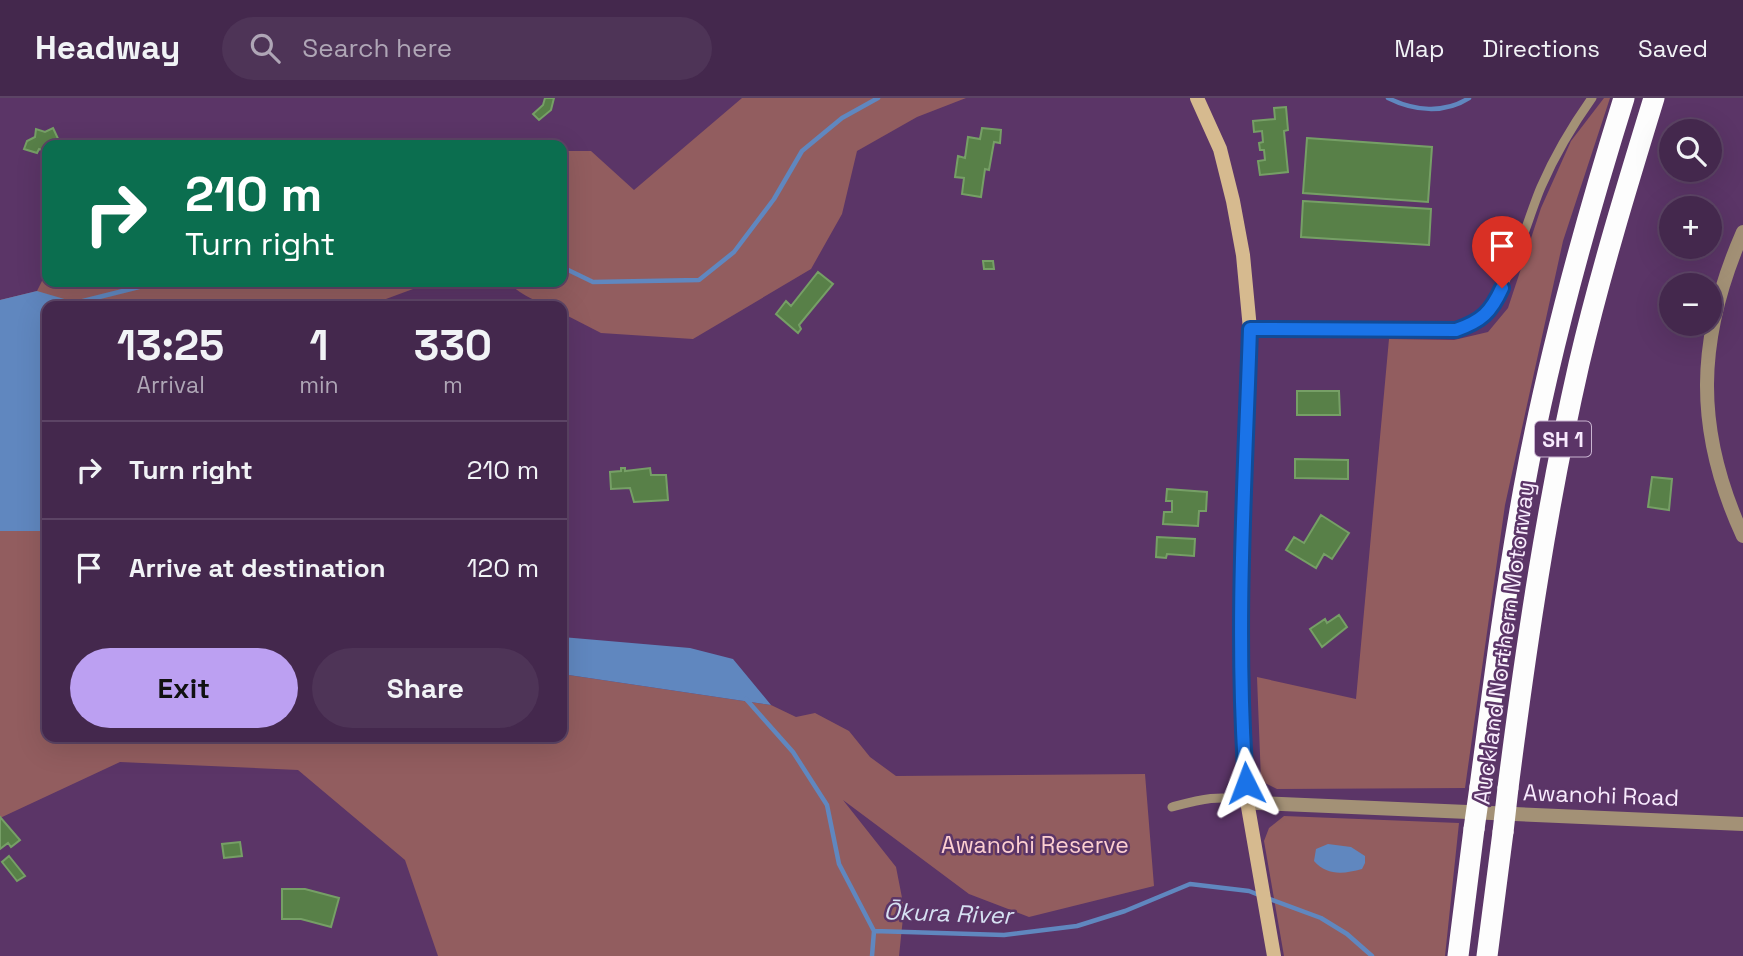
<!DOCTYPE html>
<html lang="en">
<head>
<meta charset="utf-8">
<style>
  :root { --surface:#44284d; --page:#4e3457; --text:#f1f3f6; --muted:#afa6b6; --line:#5c4465; --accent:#bca0f2 }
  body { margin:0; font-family:"Space Grotesk",sans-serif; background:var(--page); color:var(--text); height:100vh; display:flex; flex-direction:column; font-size:26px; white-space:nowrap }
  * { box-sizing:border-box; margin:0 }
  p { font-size:23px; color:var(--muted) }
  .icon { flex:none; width:38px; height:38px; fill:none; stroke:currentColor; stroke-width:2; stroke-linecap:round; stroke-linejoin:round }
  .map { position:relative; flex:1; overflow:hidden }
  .side { position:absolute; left:42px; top:203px; width:525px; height:441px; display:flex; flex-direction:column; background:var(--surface); border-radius:14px; box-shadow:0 7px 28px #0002,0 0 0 2px var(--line) }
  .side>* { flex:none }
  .banner { position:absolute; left:42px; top:42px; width:525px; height:147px; border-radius:14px; box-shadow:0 7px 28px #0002,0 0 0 2px var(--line); background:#0b6e4f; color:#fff; overflow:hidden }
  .controls { position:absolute; left:1659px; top:21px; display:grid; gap:14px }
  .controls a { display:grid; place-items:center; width:63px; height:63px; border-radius:50%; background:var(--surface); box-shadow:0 7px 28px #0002,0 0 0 2px var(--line); font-size:35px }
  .pin { position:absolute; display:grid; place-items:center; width:60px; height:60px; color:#fff; margin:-72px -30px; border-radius:50% 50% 50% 0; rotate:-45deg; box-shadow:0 0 7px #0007 }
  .pin .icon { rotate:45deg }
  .me { position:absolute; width:77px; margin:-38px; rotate:357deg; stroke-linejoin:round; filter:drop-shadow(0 0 5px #0008) }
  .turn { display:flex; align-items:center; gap:24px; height:147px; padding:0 28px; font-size:32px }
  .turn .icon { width:91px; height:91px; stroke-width:2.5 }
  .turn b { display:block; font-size:49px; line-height:60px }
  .eta { display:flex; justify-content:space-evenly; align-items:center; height:119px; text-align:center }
  .eta b { font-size:42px; font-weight:800; line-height:49px }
  .action { display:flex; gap:14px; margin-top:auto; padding:14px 28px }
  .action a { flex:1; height:80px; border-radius:42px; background:var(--accent); color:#111; font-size:28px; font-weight:800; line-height:80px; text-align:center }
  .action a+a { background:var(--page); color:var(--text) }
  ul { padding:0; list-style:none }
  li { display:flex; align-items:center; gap:21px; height:98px; padding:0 28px; border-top:2px solid var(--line) }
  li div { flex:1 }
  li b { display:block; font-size:26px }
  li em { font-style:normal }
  header { display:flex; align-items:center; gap:42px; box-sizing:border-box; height:98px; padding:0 35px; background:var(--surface); border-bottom:2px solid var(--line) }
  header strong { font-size:33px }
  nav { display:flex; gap:38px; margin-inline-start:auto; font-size:24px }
  .search { width:490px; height:63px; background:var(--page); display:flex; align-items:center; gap:18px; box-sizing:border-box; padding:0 24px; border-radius:38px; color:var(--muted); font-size:26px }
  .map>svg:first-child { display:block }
</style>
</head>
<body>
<header>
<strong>Headway</strong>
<div class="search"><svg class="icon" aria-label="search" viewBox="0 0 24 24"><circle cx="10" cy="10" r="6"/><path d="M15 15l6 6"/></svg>Search here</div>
<nav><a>Map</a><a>Directions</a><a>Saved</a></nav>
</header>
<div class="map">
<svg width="1743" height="858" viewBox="0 0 1743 858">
  <rect width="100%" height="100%" fill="#5b3567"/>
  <path fill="#925d5f" d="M 742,0 L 966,0 L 917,19 L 857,53 L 842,116 L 811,171 L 693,241 L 601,235 L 562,215 L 562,208 C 542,208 522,198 508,184 L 562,184 L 562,53 L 591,53 L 634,92 Z
    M 1604,0 L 1610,0 L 1563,143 L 1505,407 L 1465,690 L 1277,691 L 1261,683 L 1257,579 L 1356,601 L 1389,241 L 1454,242 L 1488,234 L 1508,210 L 1541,110 L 1571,43 Z
    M 47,173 L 47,184 L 432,184 L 367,208 L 47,208 L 47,639 L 562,639 L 562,576 L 771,607 L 796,619 L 815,615 L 849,633 L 870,659 L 896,678 L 1145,676 L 1154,788 L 1029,819 L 969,796 L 843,702 L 896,769 L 904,810 L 899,858 L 438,858 L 405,762 L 298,672 L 120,664 L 0,720 L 0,202 L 37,193 Z
    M 1284,718 L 1459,725 L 1445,858 L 1284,858 L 1264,743 L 1269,730 Z"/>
  <path fill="#6087bf" d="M 37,193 L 78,205 L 77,208 L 47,208 L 47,433 L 0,433 L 0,202 Z
    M 562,539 L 690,550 L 733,561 L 771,607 L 562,576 Z
    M 1328,746 L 1351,749 L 1365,758 L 1365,765 L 1362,771 C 1344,776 1327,778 1314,763 L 1316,751 Z"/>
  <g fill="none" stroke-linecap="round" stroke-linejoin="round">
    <path stroke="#6087bf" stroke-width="4.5" d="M 1388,0 C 1414,13 1444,16 1469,0
      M 562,169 L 593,184 L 699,182 L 734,154 L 774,101 L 802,53 L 842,20 L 878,0
      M 75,205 L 159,184
      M 746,601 L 793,654 L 827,707 L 839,766 L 874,833 L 1004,837 L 1077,828 L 1125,813 L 1190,786 L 1249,793 L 1259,797
      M 1267,800 L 1321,820 L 1347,836 L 1372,858
      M 872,858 L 874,833"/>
  </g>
  <path fill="#588048" stroke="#769f66" stroke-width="2" d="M 545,0 L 554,0 L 551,12 L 539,22 L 533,16 L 543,7 Z
    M 1286,9 L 1288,32 L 1284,33 L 1288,74 L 1260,77 L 1258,63 L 1265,62 L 1264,52 L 1260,52 L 1259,45 L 1263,44 L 1262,33 L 1254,34 L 1253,23 L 1275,21 L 1274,10 Z
    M 53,30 L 61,47 L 47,47 L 47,58 L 45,53 L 39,51 L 37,55 L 24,51 L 27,43 L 35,39 L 36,31 L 45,34 Z
    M 982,30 L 1001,32 L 1000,45 L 994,44 L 989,72 L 985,71 L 981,99 L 962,96 L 964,80 L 955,79 L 958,58 L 965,60 L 968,39 L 980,41 Z
    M 1307,40 L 1432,49 L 1428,104 L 1303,95 Z
    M 1303,103 L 1431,111 L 1429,147 L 1301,139 Z
    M 983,163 L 993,163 L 994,171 L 984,171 Z
    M 818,174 L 833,186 L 799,227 L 801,231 L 798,235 L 776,216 L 786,203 L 791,208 Z
    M 1297,293 L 1339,293 L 1340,317 L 1297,317 Z
    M 1295,361 L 1348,362 L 1348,381 L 1295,380 Z
    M 621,370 L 625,370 L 625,373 L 650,370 L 651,377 L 666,377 L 668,402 L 634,404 L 630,390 L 611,391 L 610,374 L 621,373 Z
    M 1652,379 L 1672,381 L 1669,412 L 1648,409 Z
    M 1167,391 L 1207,394 L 1206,413 L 1199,413 L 1198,428 L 1163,426 L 1164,414 L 1172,414 L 1172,403 L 1166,403 Z
    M 1321,417 L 1349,435 L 1332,461 L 1324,456 L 1316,470 L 1286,452 L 1294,439 L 1304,445 Z
    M 1157,439 L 1195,441 L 1194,458 L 1167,456 L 1166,460 L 1156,459 Z
    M 1339,517 L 1347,529 L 1322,549 L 1310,531 L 1325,521 L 1327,525 Z
    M 0,719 L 20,742 L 11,749 L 8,745 L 0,751 Z
    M 240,744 L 242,758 L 224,760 L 222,746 Z
    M 9,758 L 25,778 L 17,783 L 2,764 Z
    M 282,791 L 305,791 L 339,800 L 331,829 L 301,821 L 282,821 Z"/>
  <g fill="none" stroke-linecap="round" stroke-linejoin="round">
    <path stroke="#a39176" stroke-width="9" d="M 1371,230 C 1401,231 1446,238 1473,226 C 1503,213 1527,121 1541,89 C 1555,57 1572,28 1592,0
      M 1172,709 C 1199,702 1220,696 1247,703"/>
    <path stroke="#a39176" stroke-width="14" d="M 1743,134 C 1696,241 1694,332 1743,438
      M 1250,231 L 1371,230
      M 1247,703 L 1258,705 L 1743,726"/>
    <path stroke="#d6ba8f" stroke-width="14" d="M 1197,0 L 1220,51 L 1233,103 L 1243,157 L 1250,231 L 1243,457 L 1243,631 L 1247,703 L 1274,858"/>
    <path stroke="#fdfdfd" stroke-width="21" d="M 1480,689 C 1493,589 1506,489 1524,390 C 1548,258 1584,128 1624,0
      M 1508,690 C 1526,548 1547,406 1579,266 C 1600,176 1627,88 1654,0
      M 1458,858 L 1474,731
      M 1487,858 L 1503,734"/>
    <path stroke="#fdfdfd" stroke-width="21" d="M 1474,731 L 1480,689
      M 1503,734 L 1508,690"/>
  </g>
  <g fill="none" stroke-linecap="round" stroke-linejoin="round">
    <defs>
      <path id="route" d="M 1246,685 C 1235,534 1245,382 1250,231 L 1456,232 C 1482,223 1491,214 1502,190"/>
    </defs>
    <use href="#route" stroke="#114b97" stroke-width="18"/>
    <use href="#route" stroke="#1a73e8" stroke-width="12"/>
  </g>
  <g text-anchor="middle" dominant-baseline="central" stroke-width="5" stroke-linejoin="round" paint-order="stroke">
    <rect fill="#5b3567" stroke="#c9b4d0" stroke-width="2" x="1535" y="323.5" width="56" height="35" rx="5"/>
    <g font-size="21" font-weight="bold" fill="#f8eafd">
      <text x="1563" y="341">SH 1</text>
    </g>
    <g font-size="23" fill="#f8eafd" stroke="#5b3567">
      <text transform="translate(1504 545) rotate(-82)">Auckland Northern Motorway</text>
      <text transform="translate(1601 697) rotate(2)">Awanohi Road</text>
    </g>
    <g font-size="23" fill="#fdd0d1" stroke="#5b3567">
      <text x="1035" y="747">Awanohi Reserve</text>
    </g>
    <g font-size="24" font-style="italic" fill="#d6e1f2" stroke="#5b3567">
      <text transform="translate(948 815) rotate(2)">Ōkura River</text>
    </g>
  </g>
</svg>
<div class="controls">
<a><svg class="icon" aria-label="search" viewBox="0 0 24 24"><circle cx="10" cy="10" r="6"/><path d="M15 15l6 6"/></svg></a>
<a>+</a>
<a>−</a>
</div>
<div class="pin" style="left:1502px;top:190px;background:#d93025"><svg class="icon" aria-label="arrive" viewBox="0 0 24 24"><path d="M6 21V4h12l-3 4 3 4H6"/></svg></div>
<svg class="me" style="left:1246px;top:685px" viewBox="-20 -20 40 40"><path d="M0-17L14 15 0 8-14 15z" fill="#1a73e8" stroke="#fff" stroke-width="4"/></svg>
<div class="banner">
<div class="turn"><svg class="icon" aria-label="right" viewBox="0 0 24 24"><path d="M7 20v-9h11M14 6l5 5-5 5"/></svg><div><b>210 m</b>Turn right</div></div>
</div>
<section class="side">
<div class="eta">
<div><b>13:25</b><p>Arrival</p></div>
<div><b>1</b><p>min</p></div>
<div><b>330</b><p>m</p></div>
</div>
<ul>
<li><svg class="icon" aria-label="right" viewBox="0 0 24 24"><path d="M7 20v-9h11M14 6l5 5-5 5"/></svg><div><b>Turn right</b></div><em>210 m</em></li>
<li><svg class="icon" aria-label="arrive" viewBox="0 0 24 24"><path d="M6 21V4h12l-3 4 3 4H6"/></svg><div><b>Arrive at destination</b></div><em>120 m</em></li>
</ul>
<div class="action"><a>Exit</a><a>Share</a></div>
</section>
</div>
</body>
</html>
